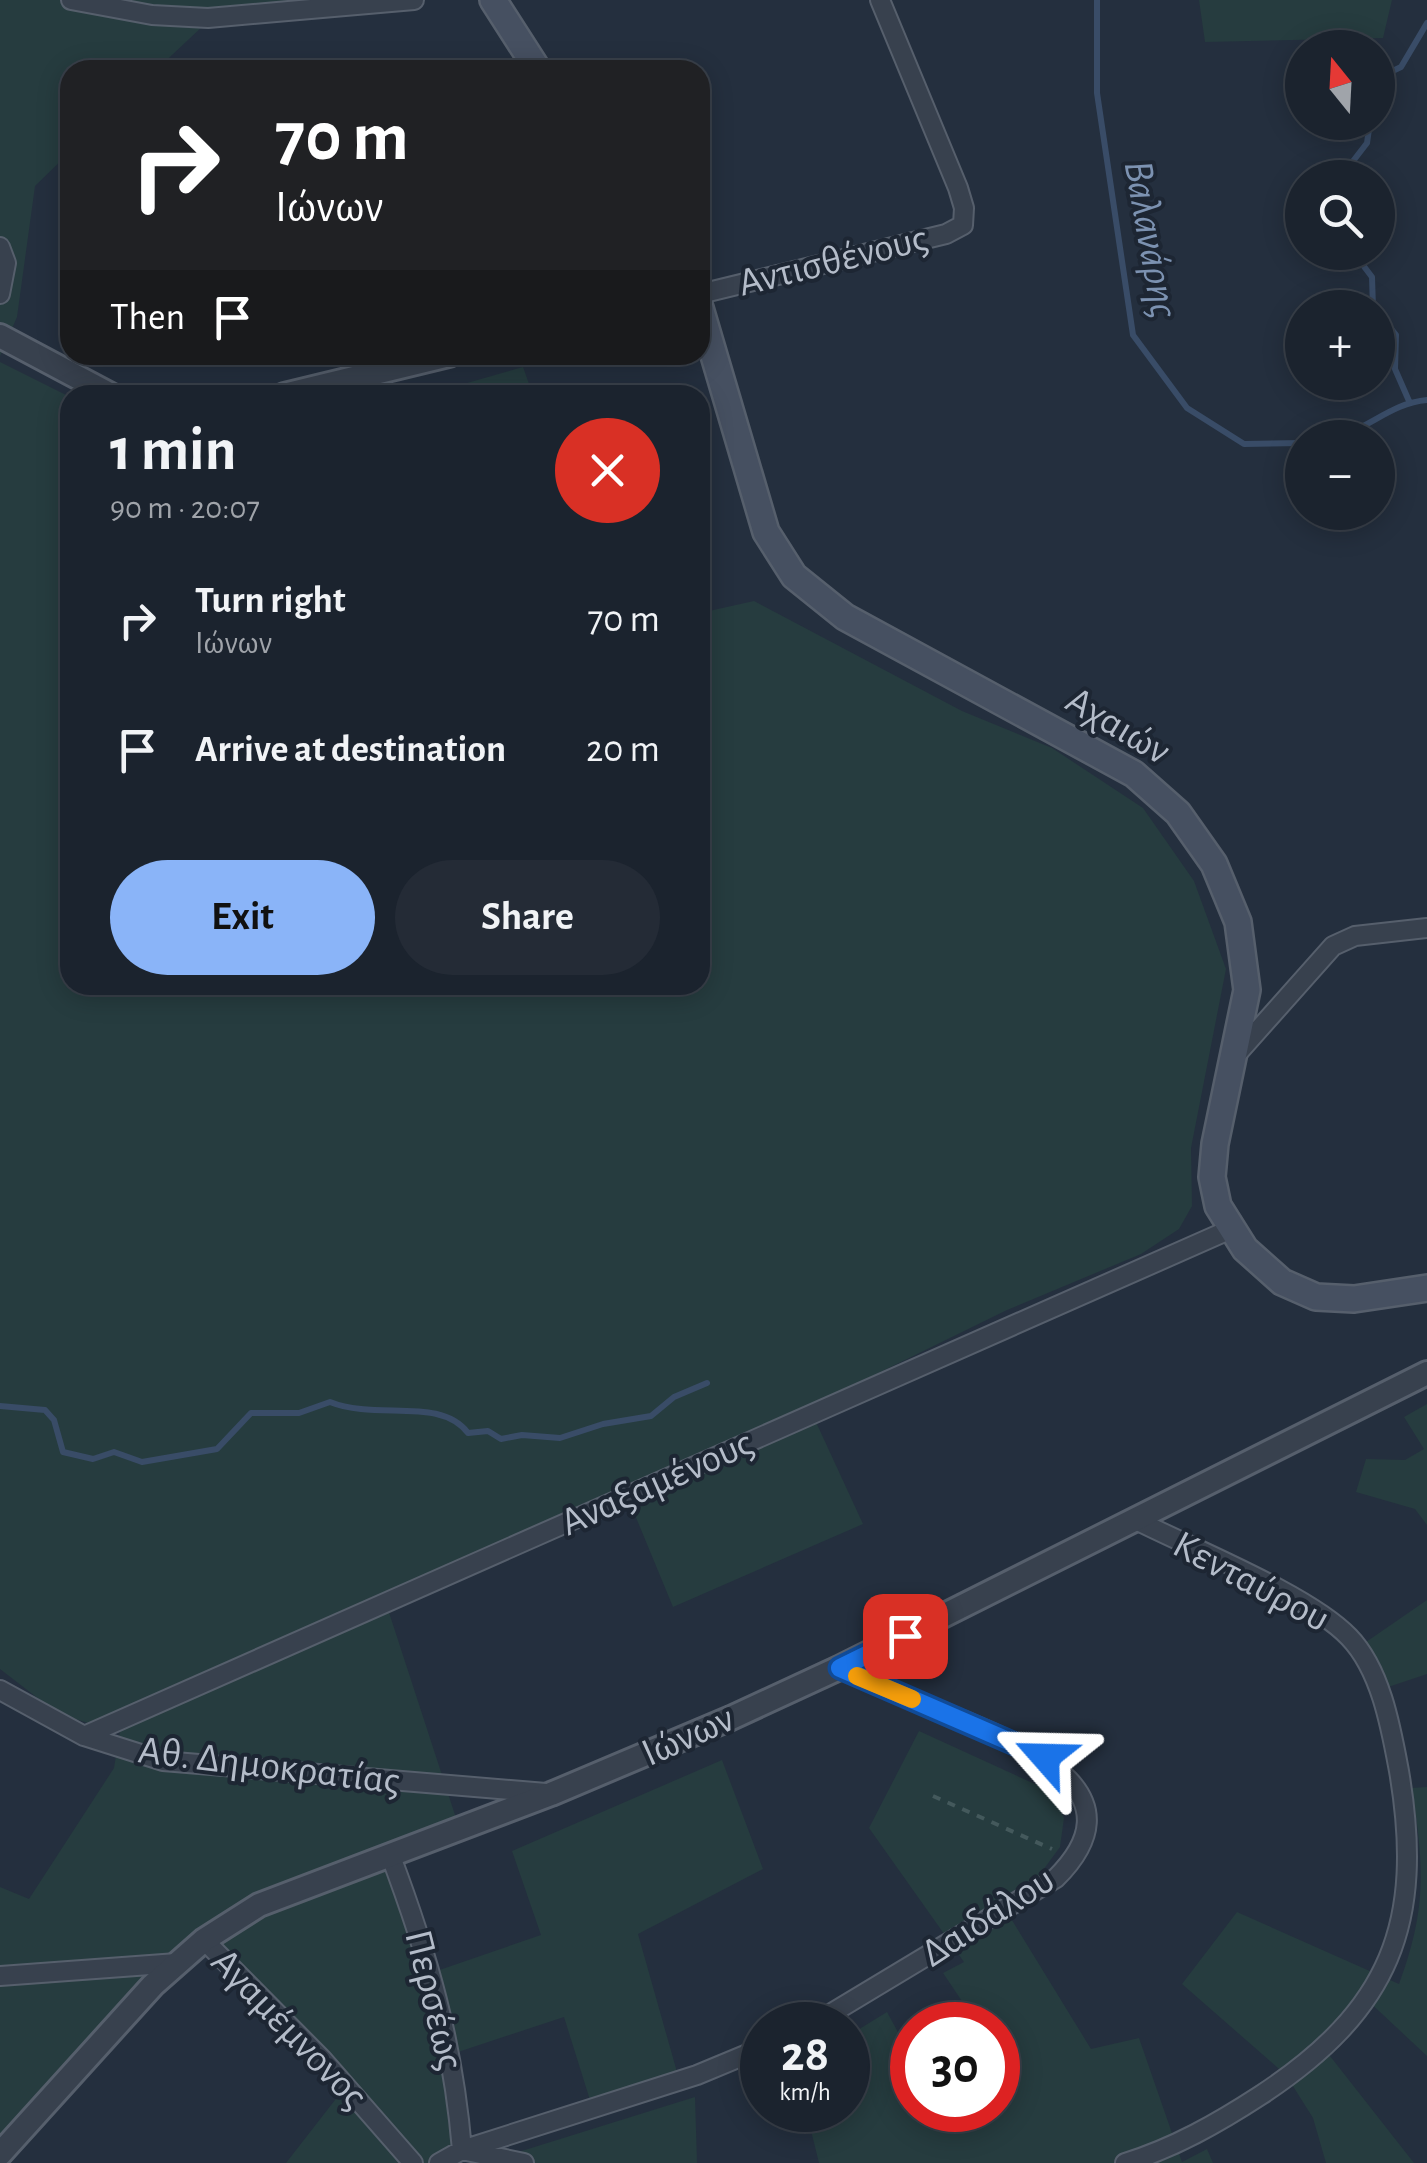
<!DOCTYPE html>
<html lang="en">
<head>
<meta charset="utf-8">
<style>
  :root { --surface:#1b232e; --page:#242b36; --text:#f1f3f6; --muted:#a0a4aa; --line:#39404a; --accent:#8ab4f8 }
  body { margin:0; font-family:"Alegreya Sans",sans-serif; background:var(--page); color:var(--text); height:100vh; display:flex; flex-direction:column; font-size:38px; white-space:nowrap }
  * { box-sizing:border-box; margin:0 }
  p { font-size:32px; color:var(--muted) }
  .icon { flex:none; width:55px; height:55px; fill:none; stroke:currentColor; stroke-width:2; stroke-linecap:round; stroke-linejoin:round }
  .map { position:relative; flex:1; overflow:hidden }
  .side { position:absolute; left:60px; top:385px; width:650px; height:610px; display:flex; flex-direction:column; background:var(--surface); border-radius:30px; box-shadow:0 5px 25px #0003,0 0 0 2px var(--line) }
  .side>* { flex:none }
  .top-card { position:absolute; left:60px; top:60px; width:650px; height:305px; border-radius:30px; box-shadow:0 5px 25px #0003,0 0 0 2px var(--line); background:#202124; color:#fff; overflow:hidden }
  .needle { width:65px; rotate:342deg }
  .buttons { position:absolute; left:1285px; top:30px; display:grid; gap:20px }
  .buttons a { display:grid; place-items:center; width:110px; height:110px; border-radius:50%; background:var(--surface); box-shadow:0 5px 25px #0003,0 0 0 2px var(--line); font-size:50px }
  .speed { position:absolute; left:740px; top:2002px; display:flex; gap:20px; font-size:50px; font-weight:700; text-align:center }
  .speed>* { display:grid; place-content:center; width:130px; height:130px; border-radius:50%; background:var(--surface); box-shadow:0 5px 25px #0003,0 0 0 2px var(--line); line-height:1 }
  .speed small { font-size:25px; font-weight:400 }
  .speed .limit { border:15px solid #d22; background:#fff; color:#111 }
  .pin { position:absolute; display:grid; place-items:center; width:85px; height:85px; color:#fff; margin:-42px; border-radius:20px; box-shadow:0 5px 15px #0006 }
  .me { position:absolute; width:110px; margin:-55px; rotate:295deg; stroke-linejoin:round; filter:drop-shadow(0 0 8px #0008) }
  .turn { display:flex; align-items:center; gap:35px; height:210px; padding:0 50px; font-size:45px }
  .turn .icon { width:130px; height:130px; stroke-width:2.5 }
  .turn b { display:block; font-size:70px; line-height:85px }
  .then { display:flex; align-items:center; height:95px; padding:0 50px; background:#0003; gap:20px; font-size:38px }
  .round { display:grid; place-items:center; flex:none; width:105px; height:105px; border-radius:52px; background:var(--page) }
  .head { display:flex; align-items:center; justify-content:space-between; height:170px; padding:0 50px }
  h1 { font-size:60px; font-weight:600; line-height:75px }
  .cta { display:flex; gap:20px; margin-top:auto; padding:20px 50px }
  .cta a { flex:1; height:115px; border-radius:60px; background:var(--accent); color:#111; font-size:40px; font-weight:600; line-height:115px; text-align:center }
  .cta a+a { background:var(--page); color:var(--text) }
  ul { padding:0; list-style:none }
  li { display:flex; align-items:center; gap:30px; height:130px; padding:0 50px }
  li div { flex:1 }
  li b { display:block; font-size:38px }
  li em { font-style:normal }
  .map>svg:first-child { display:block }
</style>
</head>
<body>
<div class="map">
<svg width="1427" height="2163" viewBox="0 0 1427 2163">
  <rect width="100%" height="100%" fill="#242f3e"/>
  <path fill="#263c3f" d="M 0,0 L 305,0 L 220,10 L 156,70 L 70,70 L 70,152 L 35,186 L 17,317 L 0,356 Z
    M 1199,0 L 1392,0 L 1383,38 L 1205,42 Z
    M 0,362 L 70,397 L 70,985 L 700,985 L 700,613 L 754,601 L 962,711 L 1052,748 L 1143,808 L 1194,881 L 1226,969 L 1191,1148 L 1192,1206 L 1179,1229 L 1141,1254 L 1007,1310 L 809,1407 L 863,1524 L 673,1607 L 623,1486 L 383,1594 L 456,1818 L 383,1851 L 422,1976 L 541,1935 L 512,1851 L 722,1760 L 763,1869 L 638,1934 L 677,2072 L 590,2100 L 564,2017 L 440,2058 L 454,2163 L 286,2163 L 349,2082 L 203,1932 L 120,2003 L 0,2144 L 0,1887 L 29,1899 L 114,1768 L 124,1708 L 91,1724 L 57,1713 L 0,1669 Z
    M 523,367 L 533,395 L 425,395 Z
    M 1427,1404 L 1427,1525 L 1415,1509 L 1356,1492 L 1366,1459 L 1405,1460 L 1424,1449 L 1404,1417 Z
    M 1427,1600 L 1427,1674 L 1385,1688 L 1366,1642 Z
    M 919,1731 L 1050,1791 L 1064,1818 L 1060,1847 L 1038,1877 L 999,1899 L 1091,2049 L 1139,2038 L 1182,2162 L 1207,2149 L 1213,2163 L 819,2163 L 806,2110 L 848,2110 L 848,2036 L 887,2012 L 912,2058 L 912,2110 L 998,2110 L 998,2088 L 1014,2080 L 998,2055 L 998,2025 L 978,2025 L 943,1973 L 964,1962 L 869,1828 Z
    M 1427,1787 L 1427,2056 L 1364,1997 L 1319,2042 L 1414,2163 L 1326,2163 L 1313,2118 L 1286,2075 L 1182,1984 L 1237,1912 L 1399,1984 C 1427,1908 1424,1868 1412,1788 Z
    M 695,2097 L 697,2163 L 483,2163 Z"/>
  <g fill="none" stroke-linecap="round" stroke-linejoin="round">
    <path stroke="#394c67" stroke-width="6" d="M 1097,0 L 1097,93 L 1133,335 L 1187,408 L 1244,444 L 1302,443
      M 1378,78 L 1401,67 L 1427,23
      M 1340,178 L 1367,143 L 1370,122
      M 1353,252 L 1372,277 L 1373,308
      M 1378,313 L 1396,335 L 1395,369 L 1409,401
      M 1332,438 C 1367,431 1390,403 1427,400
      M 0,1406 L 45,1410 L 54,1420 L 63,1452 L 93,1459 L 114,1452 L 142,1462 L 217,1449 L 251,1413 L 299,1413 L 330,1402 C 377,1421 440,1396 468,1433 L 488,1431 L 501,1439 L 522,1435 L 560,1438 L 603,1424 L 651,1416 L 674,1397 L 707,1383"/>
    <defs>
      <path id="minor" d="M 71,0 L 152,15 L 208,18 L 414,0
        M 0,247 L 6,263 L 0,294
        M 700,294 L 946,234 L 963,225 L 964,208 L 958,188 L 880,0
        M 1236,1055 L 1333,946 L 1355,936 L 1427,928
        M 0,1690 L 84,1736 L 163,1761 L 546,1793
        M 84,1736 L 1231,1229
        M 390,1854 C 428,1955 453,2042 462,2150 L 524,2163
        M 204,1940 L 322,2059 L 413,2163
        M 0,1976 L 177,1963
        M 812,2025 L 1056,1878 C 1145,1789 1020,1745 953,1716 C 915,1700 877,1684 839,1668
        M 439,2163 L 462,2150 L 697,2075 L 762,2048
        M 1125,2163 C 1174,2148 1218,2123 1261,2095 C 1390,2010 1425,1924 1399,1771 C 1391,1728 1381,1670 1349,1637 C 1309,1595 1191,1548 1136,1520"/>
      <path id="tertiary" d="M 0,336 L 111,395
        M 284,395 L 449,355
        M 0,2154 L 153,1985 L 204,1940 L 259,1905 L 551,1794 L 731,1718 L 839,1668 L 1427,1373"/>
      <path id="secondary" d="M 493,0 L 538,70
        M 700,308 L 766,532 L 794,576 L 845,617 L 1134,774 L 1178,813 L 1214,864 L 1238,922 L 1247,990 L 1215,1144 L 1212,1177 L 1218,1206 L 1245,1249 L 1282,1282 L 1316,1297 L 1354,1299 L 1427,1288"/>
    </defs>
    <use href="#minor" stroke="#565f6c" stroke-width="22"/>
    <use href="#tertiary" stroke="#565f6c" stroke-width="28"/>
    <use href="#secondary" stroke="#565f6c" stroke-width="30"/>
    <path stroke="#44595c" stroke-width="4" stroke-dasharray="8 8" stroke-linecap="butt" d="M 933,1796 L 1052,1849"/>
    <use href="#minor" stroke="#38414e" stroke-width="18"/>
    <use href="#tertiary" stroke="#38414e" stroke-width="22"/>
    <use href="#secondary" stroke="#465061" stroke-width="25"/>
  </g>
  <g fill="none" stroke-linecap="round" stroke-linejoin="round">
    <defs>
      <path id="route" d="M 905,1636 L 840,1668 L 1045,1757"/>
    </defs>
    <use href="#route" stroke="#114b97" stroke-width="25"/>
    <use href="#route" stroke="#1a73e8" stroke-width="18"/>
    <path stroke="#f59e0b" stroke-width="18" d="M 857,1676 L 912,1699"/>
  </g>
  <g text-anchor="middle" dominant-baseline="central" stroke-width="8" stroke-linejoin="round" paint-order="stroke">
    <g font-size="40" fill="#b4bcc9" stroke="#1d2633">
      <text transform="translate(833 261) rotate(-14)">Αντισθένους</text>
      <text transform="translate(1118 726) rotate(31)">Αχαιών</text>
      <text transform="translate(657 1483) rotate(-24)">Αναξαμένους</text>
      <text transform="translate(1251 1582) rotate(28)">Κενταύρου</text>
      <text transform="translate(688 1736) rotate(-24)">Ιώνων</text>
      <text transform="translate(269 1766) rotate(7)">Αθ. Δημοκρατίας</text>
      <text transform="translate(988 1917) rotate(-33)">Δαιδάλου</text>
      <text transform="translate(434 2000) rotate(76)">Περσέως</text>
      <text transform="translate(289 2029) rotate(46)">Αγαμέμνονος</text>
    </g>
    <g font-size="42" font-style="italic" fill="#7c92b1" stroke="#1d2633">
      <text transform="translate(1151 239) rotate(80)">Βαλανάρης</text>
    </g>
  </g>
</svg>
<div class="buttons">
<a><svg class="needle" viewBox="-14 -14 28 28"><path d="M0-13l5 13h-10z" fill="#e53935"/><path d="M0 13l5-13h-10z" fill="#a0a4aa"/></svg></a>
<a><svg class="icon" aria-label="search" viewBox="0 0 24 24"><circle cx="10" cy="10" r="6"/><path d="M15 15l6 6"/></svg></a>
<a>+</a>
<a>−</a>
</div>
<div class="speed"><div>28<small>km/h</small></div><div class="limit">30</div></div>
<div class="pin" style="left:905px;top:1636px;background:#d93025"><svg class="icon" aria-label="arrive" viewBox="0 0 24 24"><path d="M6 21V4h12l-3 4 3 4H6"/></svg></div>
<svg class="me" style="left:1045px;top:1757px" viewBox="-20 -20 40 40"><path d="M0-17L14 15 0 8-14 15z" fill="#1a73e8" stroke="#fff" stroke-width="4"/></svg>
<div class="top-card">
<div class="turn"><svg class="icon" aria-label="right" viewBox="0 0 24 24"><path d="M7 20v-9h11M14 6l5 5-5 5"/></svg><div><b>70 m</b>Ιώνων</div></div>
<div class="then">Then<svg class="icon" aria-label="arrive" viewBox="0 0 24 24"><path d="M6 21V4h12l-3 4 3 4H6"/></svg></div>
</div>
<section class="side">
<div class="head"><div><h1>1 min</h1><p>90 m · 20:07</p></div><a class="round" style="background:#d93025;color:#fff"><svg class="icon" aria-label="close" viewBox="0 0 24 24"><path d="M6 6l12 12M18 6L6 18"/></svg></a></div>
<ul>
<li><svg class="icon" aria-label="right" viewBox="0 0 24 24"><path d="M7 20v-9h11M14 6l5 5-5 5"/></svg><div><b>Turn right</b><p>Ιώνων</p></div><em>70 m</em></li>
<li><svg class="icon" aria-label="arrive" viewBox="0 0 24 24"><path d="M6 21V4h12l-3 4 3 4H6"/></svg><div><b>Arrive at destination</b></div><em>20 m</em></li>
</ul>
<div class="cta"><a>Exit</a><a>Share</a></div>
</section>
</div>
</body>
</html>
